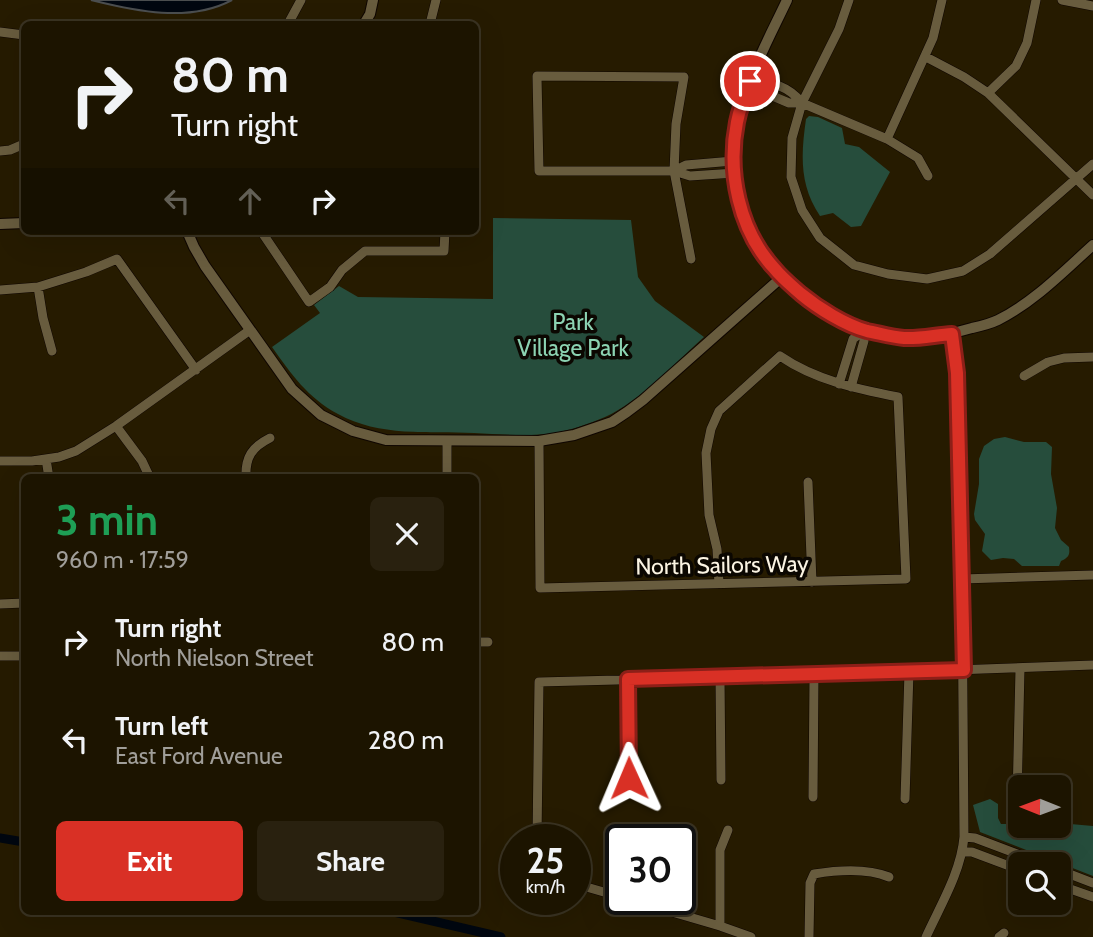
<!DOCTYPE html>
<html lang="en">
<head>
<meta charset="utf-8">
<style>
  :root { --surface:#1c1400; --page:#29210f; --text:#f1f3f6; --muted:#a09e99; --line:#3a3322; --accent:#d93025 }
  body { margin:0; font-family:Cabin,sans-serif; background:var(--page); color:var(--text); height:100vh; display:flex; flex-direction:column; font-size:26px; white-space:nowrap }
  * { box-sizing:border-box; margin:0 }
  p { font-size:23px; color:var(--muted) }
  .icon { flex:none; width:38px; height:38px; fill:none; stroke:currentColor; stroke-width:2; stroke-linecap:round; stroke-linejoin:round }
  .map { position:relative; flex:1; overflow:hidden }
  .drawer { position:absolute; left:21px; top:474px; width:458px; height:441px; display:flex; flex-direction:column; background:var(--surface); border-radius:10px; box-shadow:0 7px 28px #0002,0 0 0 2px var(--line) }
  .drawer>* { flex:none }
  .top-card { position:absolute; left:21px; top:21px; width:458px; height:214px; border-radius:10px; box-shadow:0 7px 28px #0002,0 0 0 2px var(--line); background:#1c1400; color:var(--text); overflow:hidden }
  .needle { width:46px; rotate:271deg }
  .buttons { position:absolute; left:1008px; top:775px; display:grid; gap:14px }
  .buttons a { display:grid; place-items:center; width:63px; height:63px; border-radius:10px; background:var(--surface); box-shadow:0 7px 28px #0002,0 0 0 2px var(--line); font-size:35px }
  .speed { position:absolute; left:500px; top:824px; display:flex; gap:14px; font-size:35px; font-weight:700; text-align:center }
  .speed>* { display:grid; place-content:center; width:91px; height:91px; border-radius:50%; background:var(--surface); box-shadow:0 7px 28px #0002,0 0 0 2px var(--line); line-height:1 }
  .speed small { font-size:18px; font-weight:400 }
  .speed .limit { border:4px solid #111; border-radius:10px; background:#fff; color:#111 }
  .pin { position:absolute; display:grid; place-items:center; width:60px; height:60px; color:#fff; margin:-30px; border:4px solid #fff; border-radius:50%; box-shadow:0 2px 7px #0007 }
  .me { position:absolute; width:77px; margin:-38px; rotate:359deg; stroke-linejoin:round; filter:drop-shadow(0 0 5px #0008) }
  .turn { display:flex; align-items:center; gap:24px; height:147px; padding:0 35px; font-size:32px }
  .turn .icon { width:91px; height:91px; stroke-width:2.5 }
  .turn b { display:block; font-size:49px; line-height:60px }
  .lanes { display:flex; align-items:center; height:66px; padding:0 35px; background:#0003; justify-content:center; gap:35px; direction:ltr }
  .lanes .off { opacity:.35 }
  .round { display:grid; place-items:center; flex:none; width:74px; height:74px; border-radius:10px; background:var(--page) }
  .summary { display:flex; align-items:center; justify-content:space-between; height:119px; padding:0 35px }
  h1 { font-size:42px; font-weight:800; line-height:52px; color:#1e9e55 }
  .button { display:flex; gap:14px; margin-top:auto; padding:14px 35px }
  .button a { flex:1; height:80px; border-radius:10px; background:var(--accent); color:#fff; font-size:28px; font-weight:800; line-height:80px; text-align:center }
  .button a+a { background:var(--page); color:var(--text) }
  ul { padding:0; list-style:none }
  li { display:flex; align-items:center; gap:21px; height:98px; padding:0 35px }
  li div { flex:1 }
  li b { display:block; font-size:26px }
  li em { font-style:normal }
  .map>svg:first-child { display:block }
</style>
</head>
<body>
<div class="map">
<svg width="1093" height="937" viewBox="0 0 1093 937">
  <rect width="100%" height="100%" fill="#261b00"/>
  <path fill="#264d3c" d="M 809,116 L 818,117 L 842,128 L 845,144 L 859,147 L 890,172 L 861,226 L 851,227 L 833,213 L 820,216 C 799,185 801,154 806,119 Z
    M 493,218 L 631,220 L 638,277 L 655,301 L 704,337 C 675,363 639,402 605,417 C 589,424 571,430 554,433 C 528,437 500,434 474,433 C 429,431 379,437 338,414 C 308,398 291,374 272,347 L 320,313 L 314,305 L 339,286 L 358,297 L 493,299 Z
    M 1005,437 L 1024,442 L 1046,442 L 1052,447 L 1051,474 L 1057,508 L 1055,528 L 1061,540 L 1069,547 C 1070,555 1069,557 1061,561 L 1059,566 L 1022,566 L 1014,559 L 1003,558 L 991,560 L 982,551 L 985,534 L 975,520 L 974,514 L 979,484 L 979,459 L 984,446 L 994,439 Z
    M 990,799 L 998,804 L 998,818 L 1001,824 L 1020,824 L 1020,826 L 1059,826 L 1059,823 L 1093,826 L 1093,876 L 980,832 L 973,805 Z"/>
  <path fill="#000710" stroke="#4b4e4f" stroke-width="2" d="M 91,0 L 232,0 C 189,23 135,11 91,0 Z"/>
  <g fill="none" stroke-linecap="round" stroke-linejoin="round">
    <path stroke="#000710" stroke-width="9" d="M 0,838 L 24,842
      M 394,912 L 501,937"/>
    <defs>
      <path id="minor" d="M 849,0 L 839,29 L 802,103 L 792,138 L 791,177 L 802,210 L 820,238 L 854,265 L 888,274 L 927,279 L 963,271 L 990,254 L 1093,164
        M 1062,0 L 1093,6
        M 288,24 L 301,0
        M 430,24 L 436,0
        M 0,32 L 24,35
        M 926,57 L 964,77 L 988,93 L 1093,195
        M 750,81 L 758,90 L 789,103 L 802,103 L 887,139 L 918,158 L 928,176
        M 750,81 C 769,80 790,87 802,103
        M 988,93 L 1016,66 L 1027,43 L 1036,0
        M 887,139 L 933,38 L 942,0
        M 0,151 L 10,150 L 24,144
        M 674,171 L 686,165 L 733,161
        M 261,231 L 309,302 L 330,287 L 342,270 L 365,251 L 444,251 L 445,231
        M 691,259 L 674,171 L 676,124 L 684,77 L 537,76 L 539,171 L 674,171 L 690,176 L 735,173
        M 38,287 L 43,318 L 52,351
        M 0,290 L 38,287 L 86,272 L 117,259 L 196,370
        M 1024,376 L 1048,362 L 1064,358 L 1093,357
        M 839,384 L 853,339 L 864,330
        M 851,387 L 864,341 L 864,330
        M 116,426 L 142,461 L 150,478
        M 447,441 L 447,478
        M 539,441 L 540,588 L 906,579 L 898,397 C 857,389 815,380 780,356 L 719,411 L 711,429 L 706,453 L 709,515 L 717,549 L 719,584
        M 46,459 L 49,478
        M 0,461 L 32,461 L 59,457 L 76,451 L 116,426 L 250,330
        M 246,478 C 245,457 252,447 270,438
        M 808,482 L 812,582
        M 962,579 L 1093,575
        M 0,604 L 24,603
        M 476,642 L 488,642
        M 0,656 L 24,656
        M 720,677 L 721,780
        M 628,679 L 629,778
        M 813,797 L 814,675
        M 905,799 L 909,672
        M 1013,816 L 1017,799 L 1020,669
        M 964,837 L 975,838 L 1044,864
        M 537,840 L 539,682 L 814,675 L 1093,665
        M 631,840 L 634,830
        M 962,852 L 972,852 L 1020,870
        M 1059,870 L 1093,883
        M 576,884 L 621,897
        M 1059,885 L 1093,897
        M 631,900 L 720,926 L 751,937
        M 720,926 L 720,850 L 728,830
        M 809,937 L 810,883 L 814,874 C 838,870 867,868 889,877
        M 926,937 C 940,906 961,872 964,837 L 962,579 L 957,372 L 952,335
        M 999,937 L 1004,933"/>
      <path id="tertiary" d="M 787,0 C 763,51 733,102 734,159 C 734,224 771,278 825,311 C 837,318 850,325 863,330 C 897,341 939,338 972,328 C 981,326 990,324 998,320 C 1034,302 1063,272 1093,245
        M 364,24 L 370,14 L 373,0
        M 0,224 L 24,223
        M 187,231 L 194,247 L 205,266 L 292,389 L 321,415 L 353,431 L 386,440 L 539,441 L 574,435 L 612,422 L 627,412 L 643,400 L 782,277"/>
    </defs>
    <use href="#minor" stroke="#0f0600" stroke-width="10"/>
    <use href="#tertiary" stroke="#0f0600" stroke-width="12"/>
    <use href="#minor" stroke="#685c3e" stroke-width="9"/>
    <use href="#tertiary" stroke="#685c3e" stroke-width="10"/>
  </g>
  <g fill="none" stroke-linecap="round" stroke-linejoin="round">
    <defs>
      <path id="route" d="M 629,778 L 628,679 L 964,670 L 957,373 L 952,334 C 936,335 919,339 904,338 C 892,337 878,333 867,331 C 845,325 818,308 801,294 C 792,286 782,278 774,268 C 739,230 727,172 737,122 C 740,107 745,94 750,81"/>
    </defs>
    <use href="#route" stroke="#8d1f18" stroke-width="18"/>
    <use href="#route" stroke="#d93025" stroke-width="12"/>
  </g>
  <g text-anchor="middle" dominant-baseline="central" stroke-width="7" stroke-linejoin="round" paint-order="stroke">
    <g font-size="23" fill="#8cd3b2" stroke="#0b0701">
      <text x="573" y="322">Park<tspan x="573" dy="26">Village Park</tspan></text>
    </g>
    <g font-size="23" fill="#fbf4e3" stroke="#0b0701">
      <text transform="translate(722 565) rotate(-1)">North Sailors Way</text>
    </g>
  </g>
</svg>
<div class="buttons">
<a><svg class="needle" viewBox="-14 -14 28 28"><path d="M0-13l5 13h-10z" fill="#e53935"/><path d="M0 13l5-13h-10z" fill="#a09e99"/></svg></a>
<a><svg class="icon" aria-label="search" viewBox="0 0 24 24"><circle cx="10" cy="10" r="6"/><path d="M15 15l6 6"/></svg></a>
</div>
<div class="speed"><div>25<small>km/h</small></div><div class="limit">30</div></div>
<div class="pin" style="left:750px;top:81px;background:#d93025"><svg class="icon" aria-label="arrive" viewBox="0 0 24 24"><path d="M6 21V4h12l-3 4 3 4H6"/></svg></div>
<svg class="me" style="left:629px;top:778px" viewBox="-20 -20 40 40"><path d="M0-17L14 15 0 8-14 15z" fill="#d93025" stroke="#fff" stroke-width="4"/></svg>
<div class="top-card">
<div class="turn"><svg class="icon" aria-label="right" viewBox="0 0 24 24"><path d="M7 20v-9h11M14 6l5 5-5 5"/></svg><div><b>80 m</b>Turn right</div></div>
<div class="lanes"><svg class="icon off" aria-label="left" viewBox="0 0 24 24"><path d="M17 20v-9H6M10 6l-5 5 5 5"/></svg><svg class="icon off" aria-label="ahead" viewBox="0 0 24 24"><path d="M12 20V5M6 11l6-6 6 6"/></svg><svg class="icon" aria-label="right" viewBox="0 0 24 24"><path d="M7 20v-9h11M14 6l5 5-5 5"/></svg></div>
</div>
<section class="drawer">
<div class="summary"><div><h1>3 min</h1><p>960 m · 17:59</p></div><a class="round"><svg class="icon" aria-label="close" viewBox="0 0 24 24"><path d="M6 6l12 12M18 6L6 18"/></svg></a></div>
<ul>
<li><svg class="icon" aria-label="right" viewBox="0 0 24 24"><path d="M7 20v-9h11M14 6l5 5-5 5"/></svg><div><b>Turn right</b><p>North Nielson Street</p></div><em>80 m</em></li>
<li><svg class="icon" aria-label="left" viewBox="0 0 24 24"><path d="M17 20v-9H6M10 6l-5 5 5 5"/></svg><div><b>Turn left</b><p>East Ford Avenue</p></div><em>280 m</em></li>
</ul>
<div class="button"><a>Exit</a><a>Share</a></div>
</section>
</div>
</body>
</html>
